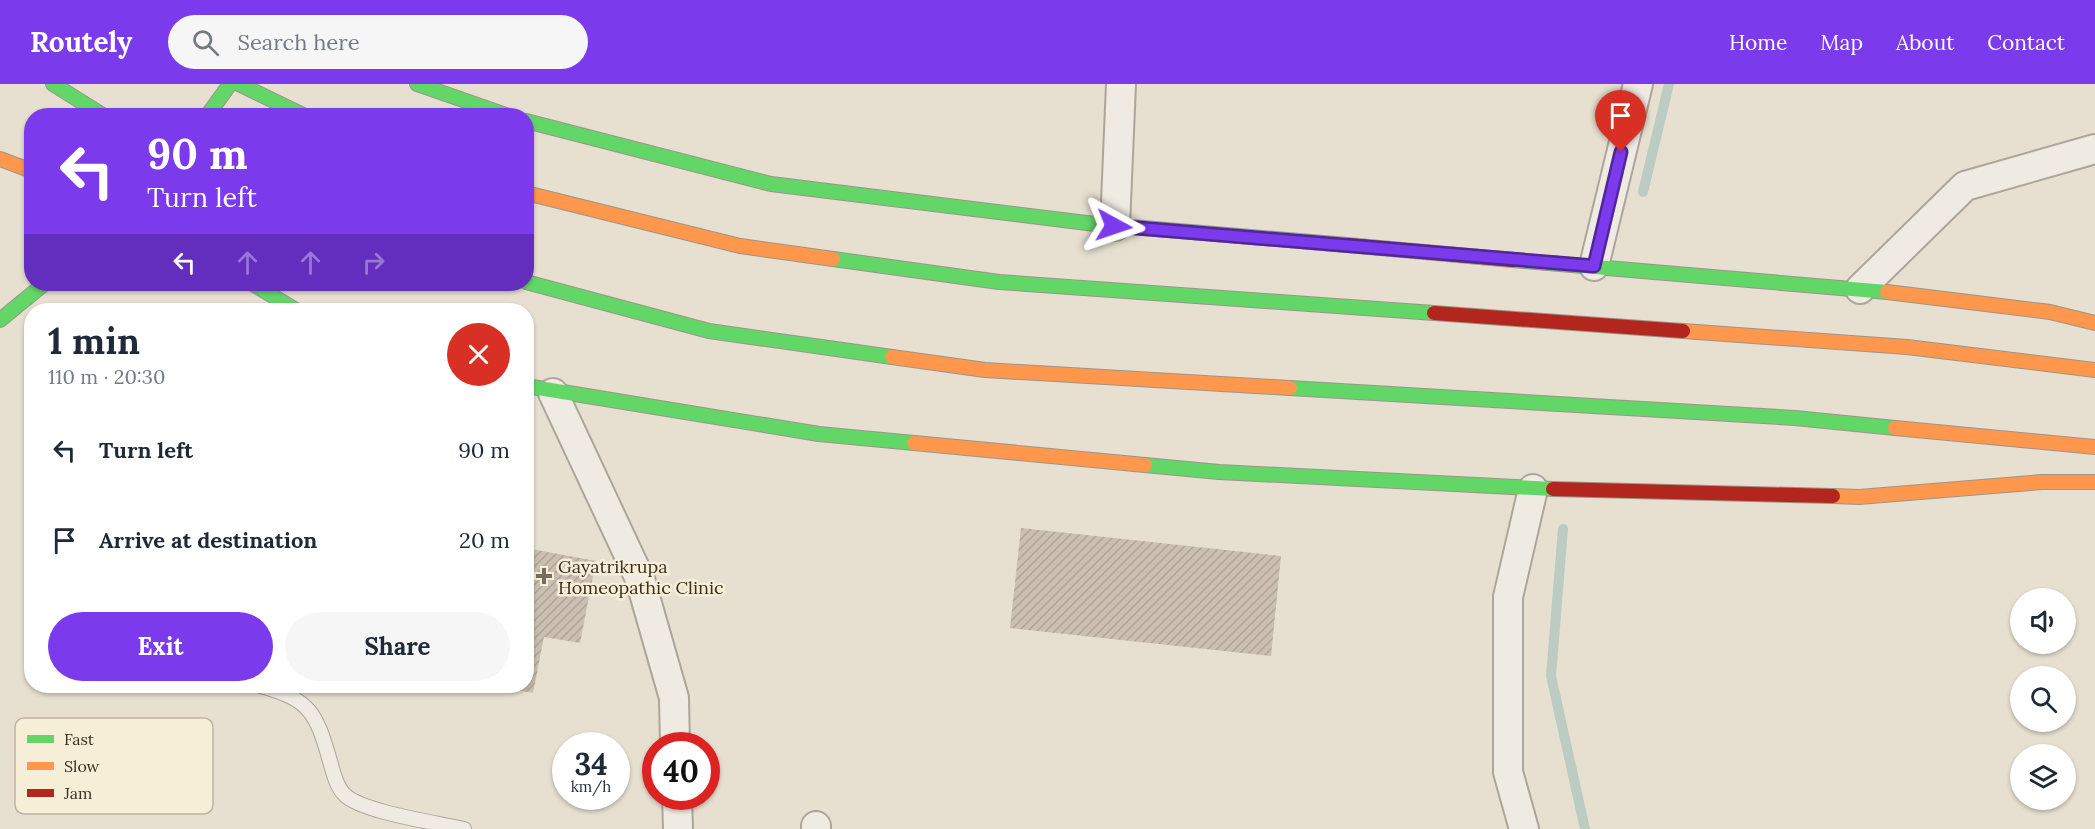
<!DOCTYPE html>
<html lang="en">
<head>
<meta charset="utf-8">
<style>
  :root { --surface:#fff; --page:#f6f6f7; --text:#1f2937; --muted:#747a83; --accent:#7c3aed }
  body { margin:0; font-family:Lora,serif; background:var(--page); color:var(--text); height:100vh; display:flex; flex-direction:column; font-size:22px; white-space:nowrap }
  * { box-sizing:border-box; margin:0 }
  p { font-size:20px; color:var(--muted) }
  .icon { flex:none; width:33px; height:33px; fill:none; stroke:currentColor; stroke-width:2; stroke-linecap:round; stroke-linejoin:round }
  .map { position:relative; flex:1; overflow:hidden }
  .details { position:absolute; left:24px; top:219px; width:510px; height:390px; display:flex; flex-direction:column; background:var(--surface); border-radius:24px; box-shadow:0 2px 4px #0004 }
  .details>* { flex:none }
  .banner { position:absolute; left:24px; top:24px; width:510px; height:183px; border-radius:24px; box-shadow:0 2px 4px #0004; background:#7c3aed; color:#fff; overflow:hidden }
  .controls { position:absolute; left:2010px; top:504px; display:grid; gap:12px }
  .controls a { display:grid; place-items:center; width:66px; height:66px; border-radius:50%; background:var(--surface); box-shadow:0 2px 4px #0004; font-size:30px }
  .speed { position:absolute; left:552px; top:648px; display:flex; gap:12px; font-size:30px; font-weight:700; text-align:center }
  .speed>* { display:grid; place-content:center; width:78px; height:78px; border-radius:50%; background:var(--surface); box-shadow:0 2px 4px #0004; line-height:1 }
  .speed small { font-size:15px; font-weight:400 }
  .speed .limit { border:9px solid #d22; background:#fff; color:#111 }
  .pin { position:absolute; display:grid; place-items:center; width:51px; height:51px; color:#fff; margin:-62px -26px; border-radius:50% 50% 50% 0; rotate:-45deg; box-shadow:0 0 6px #0007 }
  .pin .icon { rotate:45deg }
  .me { position:absolute; width:66px; margin:-33px; rotate:95deg; stroke-linejoin:round; filter:drop-shadow(0 0 4px #0008) }
  .turn { display:flex; align-items:center; gap:21px; height:126px; padding:0 24px; font-size:27px }
  .turn .icon { width:78px; height:78px; stroke-width:2.5 }
  .turn b { display:block; font-size:42px; line-height:51px }
  .lanes { display:flex; align-items:center; height:57px; padding:0 24px; background:#0003; justify-content:center; gap:30px; direction:ltr }
  .lanes .off { opacity:.35 }
  .round { display:grid; place-items:center; flex:none; width:63px; height:63px; border-radius:32px; background:var(--page) }
  .headline { display:flex; align-items:center; justify-content:space-between; height:102px; padding:0 24px }
  h1 { font-size:36px; font-weight:700; line-height:45px }
  .cta { display:flex; gap:12px; margin-top:auto; padding:12px 24px }
  .cta a { flex:1; height:69px; border-radius:36px; background:var(--accent); color:#fff; font-size:24px; font-weight:700; line-height:69px; text-align:center }
  .cta a+a { background:var(--page); color:var(--text) }
  ul { padding:0; list-style:none }
  li { display:flex; align-items:center; gap:18px; height:90px; padding:0 24px }
  li div { flex:1 }
  li b { display:block; font-size:22px }
  li em { font-style:normal }
  header { display:flex; align-items:center; gap:36px; box-sizing:border-box; height:84px; padding:0 30px; background:var(--accent); color:#fff }
  header strong { font-size:28px }
  nav { display:flex; gap:33px; margin-inline-start:auto; font-size:21px }
  .search { width:420px; height:54px; background:var(--page); display:flex; align-items:center; gap:15px; box-sizing:border-box; padding:0 21px; border-radius:33px; color:var(--muted); font-size:22px }
  .map>svg:first-child { display:block }
</style>
</head>
<body>
<header>
<strong>Routely</strong>
<div class="search"><svg class="icon" aria-label="search" viewBox="0 0 24 24"><circle cx="10" cy="10" r="6"/><path d="M15 15l6 6"/></svg>Search here</div>
<nav><a>Home</a><a>Map</a><a>About</a><a>Contact</a></nav>
</header>
<div class="map">
<svg width="2095" height="745" viewBox="0 0 2095 745">
  <defs>
    <pattern id="building-hatch" width="6" height="6" patternUnits="userSpaceOnUse" patternTransform="scale(1.5)"><rect width="6" height="6" fill="#cbbfb2"/><path d="M-1 1l2-2M0 6l6-6M5 7l2-2" fill="none" stroke="#afa499"/></pattern>
  </defs>
  <rect width="100%" height="100%" fill="#e7e0d1"/>
  <g fill="none" stroke-linecap="round" stroke-linejoin="round">
    <path stroke="#bcccc2" stroke-width="10" d="M 1643,108 L 1669,0
      M 1563,445 L 1551,592 L 1585,745"/>
  </g>
  <path fill="url(#building-hatch)" d="M 1021,444 L 1281,472 L 1271,572 L 1010,544 Z
    M 526,464 L 596,477 L 580,559 L 544,553 L 533,609 L 500,603 L 526,602 Z"/>
  <g fill="none" stroke-linecap="round" stroke-linejoin="round">
    <defs>
      <path id="lane" d="M 261,602 C 311,616 316,629 330,677 C 333,688 336,702 345,711 C 362,728 438,739 464,745"/>
      <path id="street" d="M 1115,142 L 1121,0
        M 1594,182 L 1638,0
        M 1860,205 L 1965,102 L 2095,65
        M 553,309 L 640,495 L 674,614 L 675,662
        M 677,712 L 678,745
        M 816,745 L 816,742
        M 1524,745 L 1508,688 L 1508,513 L 1533,405"/>
      <path id="fast" d="M 53,0 L 104,32
        M 239,0 L 305,32
        M 417,0 L 509,32
        M 207,32 L 230,0
        M 526,37 L 771,100 L 1095,140 L 1347,161
        M 833,175 L 999,198 L 1434,229
        M 1513,176 L 1887,208
        M 526,198 L 709,247 L 892,273
        M 253,200 L 296,226
        M 0,236 L 44,200
        M 526,302 L 819,350 L 914,359
        M 1290,304 L 1795,334 L 1895,344
        M 1145,381 L 1219,388 L 1553,405"/>
      <path id="slow" d="M 0,75 L 32,87
        M 526,109 L 740,162 L 833,175
        M 1887,208 L 2050,228 L 2095,239
        M 1683,247 L 1907,263 L 2095,286
        M 892,273 L 985,286 L 1290,304
        M 1895,344 L 2095,363
        M 914,359 L 1145,381
        M 1833,412 L 1859,413 L 2042,398 L 2095,398"/>
      <path id="jam" d="M 1347,161 L 1513,176
        M 1434,229 L 1683,247
        M 1553,405 L 1833,412"/>
    </defs>
    <use href="#lane" stroke="#ada599" stroke-width="16"/>
    <use href="#street" stroke="#ada599" stroke-width="32"/>
    <use href="#fast" stroke="#9c958a" stroke-width="16"/>
    <use href="#slow" stroke="#9c958a" stroke-width="16"/>
    <use href="#jam" stroke="#9c958a" stroke-width="16"/>
    <use href="#lane" stroke="#efebe3" stroke-width="14"/>
    <use href="#street" stroke="#efebe3" stroke-width="28"/>
    <use href="#fast" stroke="#63d668" stroke-width="14"/>
    <use href="#slow" stroke="#ff974d" stroke-width="14"/>
    <use href="#jam" stroke="#b3261e" stroke-width="14"/>
  </g>
  <g fill="none" stroke-linecap="round" stroke-linejoin="round">
    <defs>
      <path id="route" d="M 1114,142 L 1594,182 L 1621,68"/>
    </defs>
    <use href="#route" stroke="#51269a" stroke-width="15"/>
    <use href="#route" stroke="#7c3aed" stroke-width="10"/>
  </g>
  <path fill="#786c5e" stroke="#f7eed8" stroke-width="2" d="M541 483h6v6h6v6h-6v6h-6v-6h-6v-6h6z"/>
  <g text-anchor="middle" dominant-baseline="central" stroke-width="5" stroke-linejoin="round" paint-order="stroke">
    <g font-size="18" fill="#3d2e20" stroke="#f7eed8" text-anchor="start">
      <text x="558" y="482">Gayatrikrupa<tspan x="558" dy="21">Homeopathic Clinic</tspan></text>
    </g>
  </g>
  <rect x="15" y="634" width="198" height="96" rx="9" fill="#f7eed8" stroke="#bfb4a1" stroke-width="1.5"/>
  <rect x="27" y="651" width="27" height="8" fill="#63d668"/>
  <rect x="27" y="678" width="27" height="8" fill="#ff974d"/>
  <rect x="27" y="705" width="27" height="8" fill="#b3261e"/>
  <g font-size="16" fill="#3d2e20">
    <text x="64" y="661">Fast</text>
    <text x="64" y="688">Slow</text>
    <text x="64" y="715">Jam</text>
  </g>
</svg>
<div class="controls">
<a><svg class="icon" aria-label="sound" viewBox="0 0 24 24"><path d="M4 9h4l5-4v14l-5-4H4zM17 9q2 3 0 6"/></svg></a>
<a><svg class="icon" aria-label="search" viewBox="0 0 24 24"><circle cx="10" cy="10" r="6"/><path d="M15 15l6 6"/></svg></a>
<a><svg class="icon" aria-label="layers" viewBox="0 0 24 24"><path d="M12 4l9 5-9 5-9-5zM3 14l9 5 9-5"/></svg></a>
</div>
<div class="speed"><div>34<small>km/h</small></div><div class="limit">40</div></div>
<div class="pin" style="left:1621px;top:68px;background:#d93025"><svg class="icon" aria-label="arrive" viewBox="0 0 24 24"><path d="M6 21V4h12l-3 4 3 4H6"/></svg></div>
<svg class="me" style="left:1114px;top:142px" viewBox="-20 -20 40 40"><path d="M0-17L14 15 0 8-14 15z" fill="#7c3aed" stroke="#fff" stroke-width="4"/></svg>
<div class="banner">
<div class="turn"><svg class="icon" aria-label="left" viewBox="0 0 24 24"><path d="M17 20v-9H6M10 6l-5 5 5 5"/></svg><div><b>90 m</b>Turn left</div></div>
<div class="lanes"><svg class="icon" aria-label="left" viewBox="0 0 24 24"><path d="M17 20v-9H6M10 6l-5 5 5 5"/></svg><svg class="icon off" aria-label="ahead" viewBox="0 0 24 24"><path d="M12 20V5M6 11l6-6 6 6"/></svg><svg class="icon off" aria-label="ahead" viewBox="0 0 24 24"><path d="M12 20V5M6 11l6-6 6 6"/></svg><svg class="icon off" aria-label="right" viewBox="0 0 24 24"><path d="M7 20v-9h11M14 6l5 5-5 5"/></svg></div>
</div>
<section class="details">
<div class="headline"><div><h1>1 min</h1><p>110 m · 20:30</p></div><a class="round" style="background:#d93025;color:#fff"><svg class="icon" aria-label="close" viewBox="0 0 24 24"><path d="M6 6l12 12M18 6L6 18"/></svg></a></div>
<ul>
<li><svg class="icon" aria-label="left" viewBox="0 0 24 24"><path d="M17 20v-9H6M10 6l-5 5 5 5"/></svg><div><b>Turn left</b></div><em>90 m</em></li>
<li><svg class="icon" aria-label="arrive" viewBox="0 0 24 24"><path d="M6 21V4h12l-3 4 3 4H6"/></svg><div><b>Arrive at destination</b></div><em>20 m</em></li>
</ul>
<div class="cta"><a>Exit</a><a>Share</a></div>
</section>
</div>
</body>
</html>
